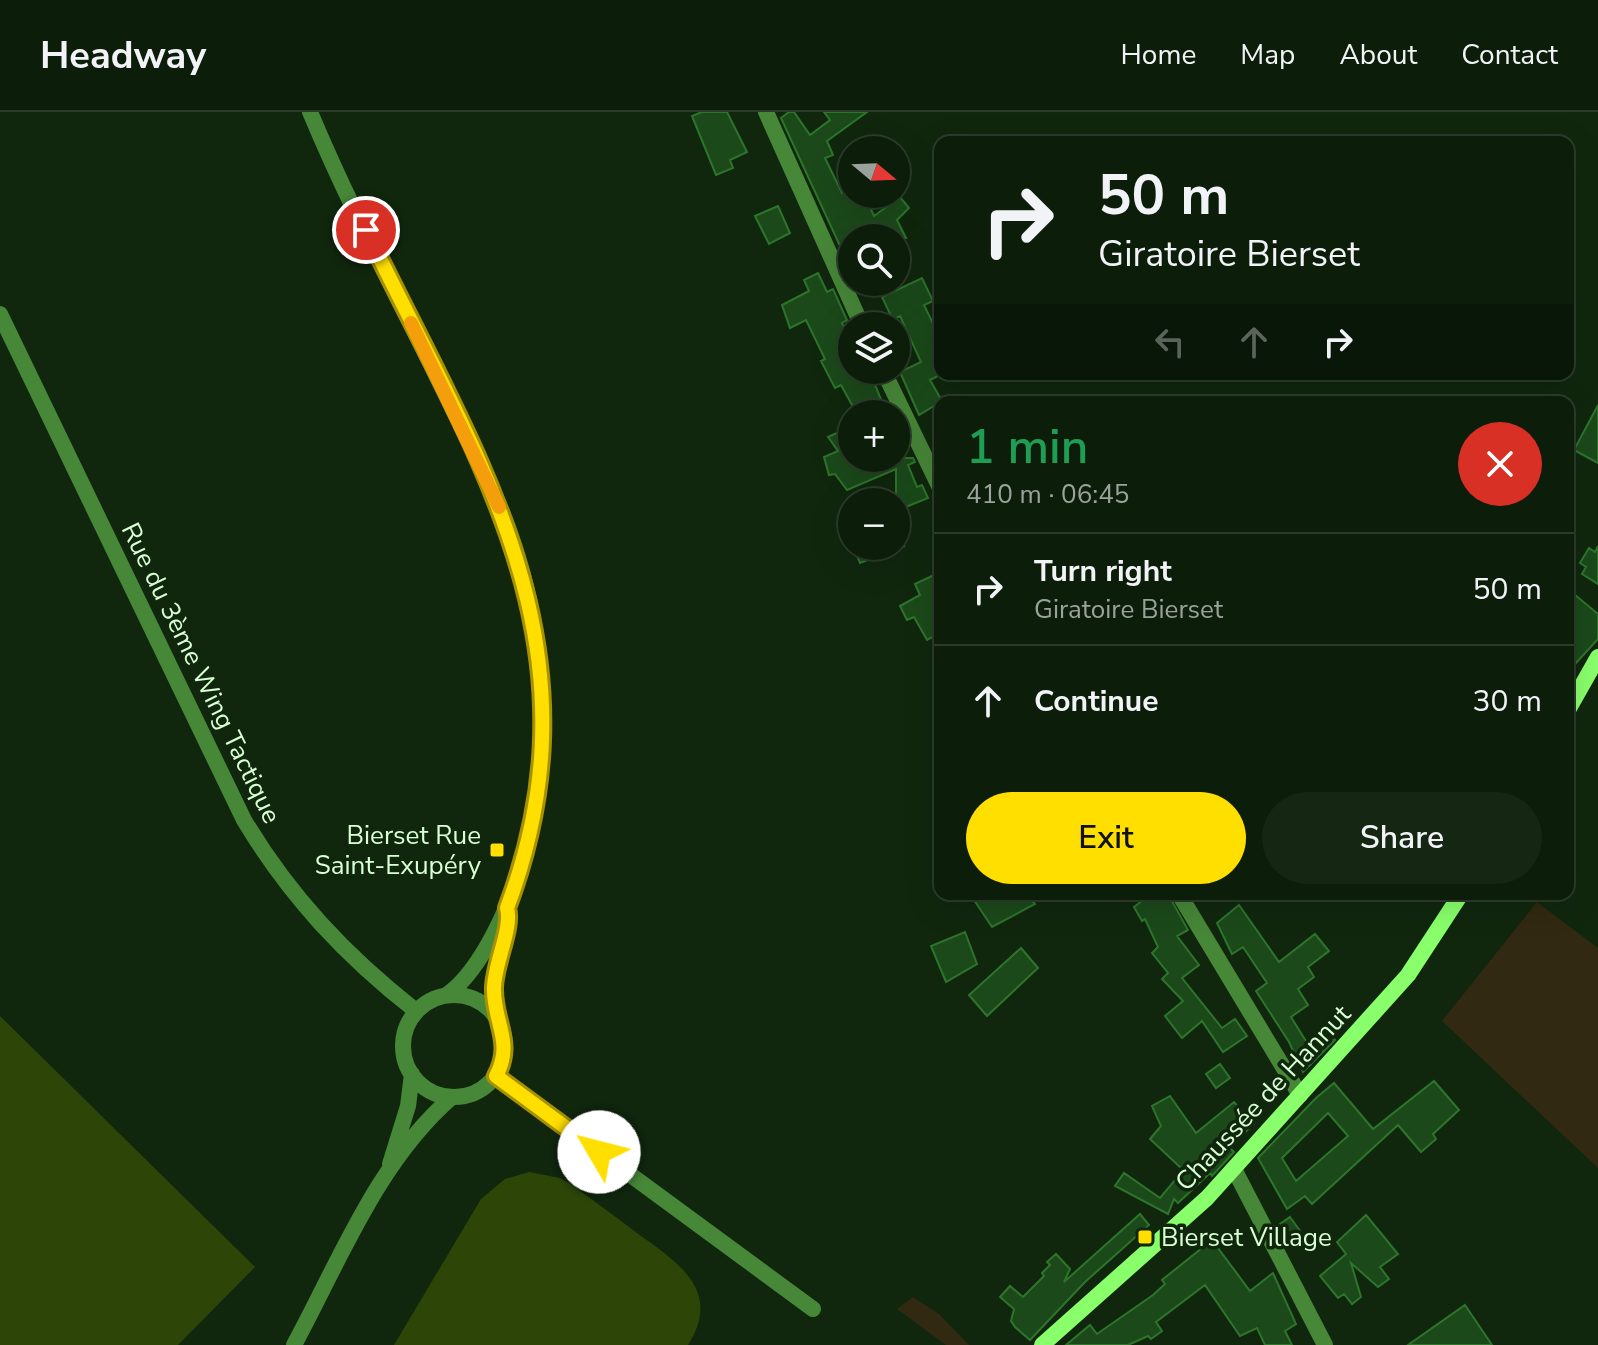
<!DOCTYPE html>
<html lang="en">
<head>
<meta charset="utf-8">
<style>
  :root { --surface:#0c1d0a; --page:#152613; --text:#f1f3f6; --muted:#9aa29c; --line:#2c3b2b; --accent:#ffdf00 }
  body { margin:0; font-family:"Nunito Sans",sans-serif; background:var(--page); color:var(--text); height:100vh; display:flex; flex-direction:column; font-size:30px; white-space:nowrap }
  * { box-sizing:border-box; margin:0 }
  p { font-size:26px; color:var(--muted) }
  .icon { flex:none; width:44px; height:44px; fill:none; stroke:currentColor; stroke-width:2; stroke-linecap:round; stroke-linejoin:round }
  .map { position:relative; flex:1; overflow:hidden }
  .sheet { position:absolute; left:934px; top:284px; width:640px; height:504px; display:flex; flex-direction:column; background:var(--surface); border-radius:16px; box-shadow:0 8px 32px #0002,0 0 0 2px var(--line) }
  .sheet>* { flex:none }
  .hud { position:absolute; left:934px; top:24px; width:640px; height:244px; border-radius:16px; box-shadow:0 8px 32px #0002,0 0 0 2px var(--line); background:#0c1d0a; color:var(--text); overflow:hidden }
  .needle { width:52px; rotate:109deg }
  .controls { position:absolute; left:838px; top:24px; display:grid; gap:16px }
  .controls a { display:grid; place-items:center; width:72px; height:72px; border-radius:50%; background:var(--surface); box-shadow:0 8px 32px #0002,0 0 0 2px var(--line); font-size:40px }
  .pin { position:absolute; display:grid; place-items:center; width:68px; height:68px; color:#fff; margin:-34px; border:4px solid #fff; border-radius:50%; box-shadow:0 2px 8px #0007 }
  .me { position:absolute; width:88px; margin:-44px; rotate:307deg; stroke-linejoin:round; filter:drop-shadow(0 0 6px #0008) }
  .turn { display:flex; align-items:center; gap:28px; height:168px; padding:0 32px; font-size:36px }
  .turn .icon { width:104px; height:104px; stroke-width:2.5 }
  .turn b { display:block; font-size:56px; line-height:68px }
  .lanes { display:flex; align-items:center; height:76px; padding:0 32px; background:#0003; justify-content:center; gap:40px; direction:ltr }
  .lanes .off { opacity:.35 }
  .round { display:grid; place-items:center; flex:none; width:84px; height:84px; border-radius:42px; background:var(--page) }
  .head { display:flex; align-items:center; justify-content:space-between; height:136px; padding:0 32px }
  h1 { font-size:48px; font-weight:600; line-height:60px; color:#1e9e55 }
  .action { display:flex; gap:16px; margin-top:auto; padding:16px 32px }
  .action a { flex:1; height:92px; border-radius:48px; background:var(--accent); color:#111; font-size:32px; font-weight:600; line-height:92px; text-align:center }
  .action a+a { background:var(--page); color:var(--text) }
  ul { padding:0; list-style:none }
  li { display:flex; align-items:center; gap:24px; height:112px; padding:0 32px; border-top:2px solid var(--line) }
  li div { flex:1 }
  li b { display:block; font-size:30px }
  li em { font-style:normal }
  header { display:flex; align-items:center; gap:48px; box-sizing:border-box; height:112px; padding:0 40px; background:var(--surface); border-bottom:2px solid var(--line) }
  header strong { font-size:38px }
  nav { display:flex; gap:44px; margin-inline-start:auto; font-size:28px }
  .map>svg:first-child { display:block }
</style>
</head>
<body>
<header>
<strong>Headway</strong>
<nav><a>Home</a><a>Map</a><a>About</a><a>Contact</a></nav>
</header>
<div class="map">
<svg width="1598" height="1233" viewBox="0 0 1598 1233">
  <rect width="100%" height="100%" fill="#10270e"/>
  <path fill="#312911" d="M 1537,790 L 1598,836 L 1598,1056 L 1442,909 Z
    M 913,1185 L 939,1202 L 969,1233 L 946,1233 L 897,1197 Z"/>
  <path fill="#2d4608" d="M 0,904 L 255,1155 L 178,1233 L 0,1233 Z
    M 529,1060 L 560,1066 L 572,1073 C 594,1089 616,1105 637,1121 C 677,1150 723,1178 688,1233 L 394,1233 L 481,1087 L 505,1067 Z"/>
  <path fill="#1b491a" stroke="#2d752b" stroke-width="2" fill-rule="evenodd" d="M 702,0 L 727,0 L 747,40 L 730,48 L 733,56 L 716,63 L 692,4 Z
    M 789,0 L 794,0 L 810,23 L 830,8 L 824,0 L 867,0 L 827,29 L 833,43 L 825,46 L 842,81 L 852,71 L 852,82 L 864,82 L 874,104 L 900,85 L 909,96 L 897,108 L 906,126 L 852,126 L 852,160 L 781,6 Z
    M 778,94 L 790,121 L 769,132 L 755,104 Z
    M 818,161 L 827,180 L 833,177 L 847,208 L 842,211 L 852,229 L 852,258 L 869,258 L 887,302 L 857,302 L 841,273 L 835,276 L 821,249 L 825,247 L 806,208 L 790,216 L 782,193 L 809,179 L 804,168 Z
    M 922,166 L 933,189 L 924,193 L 940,226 L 940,263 L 930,268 L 942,289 L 919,303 L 900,260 L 921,250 L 900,204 L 893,208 L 882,185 Z
    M 1598,293 L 1598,351 L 1574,338 Z
    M 852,314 L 852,349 L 896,346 L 896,326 L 905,346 L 913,346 L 915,350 L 908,353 L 917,375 L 922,373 L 928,386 L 896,399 L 896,357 L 847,378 L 835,362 L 829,363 L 824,345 L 838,339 L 828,325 Z
    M 853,434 L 905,434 L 860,451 Z
    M 1598,434 L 1598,472 L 1582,462 L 1586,455 L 1580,451 L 1589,436 L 1595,440 Z
    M 940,460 L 940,521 L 927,528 L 914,505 L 907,508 L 900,494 L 920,483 L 915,472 Z
    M 1568,477 L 1598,502 L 1598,527 L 1576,551 L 1568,543 Z
    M 970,782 L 1026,782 L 1035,792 L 992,815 Z
    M 1151,782 L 1168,782 L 1188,818 L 1177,824 L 1199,853 L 1182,866 L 1222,916 L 1235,907 L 1247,924 L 1223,940 L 1202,909 L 1182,926 L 1165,904 L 1183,889 L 1162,867 L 1168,861 L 1152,841 L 1158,835 L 1145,807 L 1142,809 L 1134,795 Z
    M 1239,793 L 1279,850 L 1315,822 L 1329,839 L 1308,855 L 1314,865 L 1298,877 L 1308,893 L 1291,905 L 1309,934 L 1326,918 L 1335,928 L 1303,960 L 1289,930 L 1256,879 L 1267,871 L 1243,835 L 1232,842 L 1217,811 Z
    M 965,820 L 977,852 L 946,870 L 931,834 Z
    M 1021,836 L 1038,856 L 987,904 L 969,883 Z
    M 1220,952 L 1230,966 L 1216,976 L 1206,962 Z
    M 1434,969 L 1459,998 L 1433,1022 L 1436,1027 L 1421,1040 L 1398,1013 L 1312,1092 L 1305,1084 L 1287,1097 L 1258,1046 L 1316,986 L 1334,971 L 1373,1017 ZM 1328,1001 L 1348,1024 L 1296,1069 L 1282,1046 Z
    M 1170,984 L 1196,1021 L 1234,990 L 1254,1012 L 1229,1035 L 1234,1040 L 1212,1064 L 1210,1061 L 1178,1091 L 1174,1087 L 1168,1102 L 1115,1074 L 1124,1061 L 1160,1086 L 1176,1067 L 1182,1057 L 1150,1027 L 1161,1014 L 1152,994 Z
    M 1140,1102 L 1149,1113 L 1085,1170 L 1030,1228 L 1015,1215 L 1011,1209 L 1014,1197 L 1000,1185 L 1010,1174 L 1023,1185 L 1044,1164 L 1042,1161 L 1050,1153 L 1047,1150 L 1056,1142 L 1070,1157 L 1064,1170 Z
    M 1366,1103 L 1398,1142 L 1380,1155 L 1389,1167 L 1378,1175 L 1351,1151 L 1361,1185 L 1352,1192 L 1344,1182 L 1338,1186 L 1320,1164 L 1346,1142 L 1337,1130 Z
    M 1290,1105 L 1303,1123 L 1292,1131 L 1280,1112 Z
    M 1212,1128 L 1250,1179 L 1273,1161 L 1296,1212 L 1285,1219 L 1292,1233 L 1265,1233 L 1257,1216 L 1240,1224 L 1205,1173 L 1156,1210 L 1162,1219 L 1151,1227 L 1148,1224 L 1128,1233 L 1066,1233 L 1090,1213 L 1097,1222 L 1153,1183 L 1165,1172 L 1162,1168 Z
    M 1465,1193 L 1492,1233 L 1408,1233 Z"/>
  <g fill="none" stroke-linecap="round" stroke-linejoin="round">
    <path stroke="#478738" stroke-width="16" d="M 766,0 L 862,214
      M 0,202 L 244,708 C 290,785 346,844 416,899
      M 883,258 L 940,376
      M 1179,782 L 1300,983
      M 496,964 L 813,1197"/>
    <path stroke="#478738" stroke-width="16" d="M 310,0 C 351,98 402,193 449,289 C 469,330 492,372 508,415 C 547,522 553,638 523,748 C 512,789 483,856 448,882
      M403 934a51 51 0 1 1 102 0a51 51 0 1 1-102 0Z
      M 497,904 L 495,864 L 509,802
      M 390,1052 L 408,994 L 412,962
      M 1234,1057 L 1325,1233
      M 294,1233 C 340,1148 378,1049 452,985"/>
    <path stroke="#89ff6b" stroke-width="16" d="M 1568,598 L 1598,545
      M 1042,1233 L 1207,1086 L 1408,863 L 1461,782"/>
  </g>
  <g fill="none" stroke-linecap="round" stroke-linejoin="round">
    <defs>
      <path id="route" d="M 366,118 C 477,348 606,532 507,796 C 513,816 493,854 494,878 C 494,911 514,931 496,964 L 599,1040"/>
    </defs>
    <use href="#route" stroke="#a69100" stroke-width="20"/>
    <use href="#route" stroke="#ffdf00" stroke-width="14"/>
    <path stroke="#f59e0b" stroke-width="14" d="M 411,211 L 499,395"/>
  </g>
  <g fill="#ffdf00" stroke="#10270e" stroke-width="3">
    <rect x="489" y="730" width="16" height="16" rx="4"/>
    <rect x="1137" y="1117" width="16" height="16" rx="4"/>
  </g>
  <g text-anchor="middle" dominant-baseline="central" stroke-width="7" stroke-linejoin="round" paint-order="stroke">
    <g font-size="26" fill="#d9ffd4" stroke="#10270e">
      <text transform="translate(201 561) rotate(64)">Rue du 3ème Wing Tactique</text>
      <text transform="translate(1263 986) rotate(-47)">Chaussée de Hannut</text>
    </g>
    <g font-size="26" fill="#d9ffd4" stroke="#10270e" text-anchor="end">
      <text x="481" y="723">Bierset Rue<tspan x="481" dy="30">Saint-Exupéry</tspan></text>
      <text x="1161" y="1125" text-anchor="start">Bierset Village</text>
    </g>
  </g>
</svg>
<div class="controls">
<a><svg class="needle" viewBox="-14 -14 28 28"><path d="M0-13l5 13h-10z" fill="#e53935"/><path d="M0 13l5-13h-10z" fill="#9aa29c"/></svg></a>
<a><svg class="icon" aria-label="search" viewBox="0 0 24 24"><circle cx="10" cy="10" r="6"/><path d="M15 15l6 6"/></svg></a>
<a><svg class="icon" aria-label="layers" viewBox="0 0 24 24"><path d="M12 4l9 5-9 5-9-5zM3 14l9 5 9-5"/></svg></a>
<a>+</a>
<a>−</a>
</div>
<div class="pin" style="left:366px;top:118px;background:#d93025"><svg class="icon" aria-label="arrive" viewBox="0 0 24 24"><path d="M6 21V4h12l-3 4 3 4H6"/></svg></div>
<svg class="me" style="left:599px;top:1040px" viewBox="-20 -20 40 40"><circle r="19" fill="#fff"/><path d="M0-13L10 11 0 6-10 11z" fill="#ffdf00"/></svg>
<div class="hud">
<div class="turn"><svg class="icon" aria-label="right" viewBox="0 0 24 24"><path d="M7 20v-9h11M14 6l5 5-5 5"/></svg><div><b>50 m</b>Giratoire Bierset</div></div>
<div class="lanes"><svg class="icon off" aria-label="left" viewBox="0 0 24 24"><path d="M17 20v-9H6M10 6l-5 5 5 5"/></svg><svg class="icon off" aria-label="ahead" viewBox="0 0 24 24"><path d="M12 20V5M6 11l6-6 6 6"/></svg><svg class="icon" aria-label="right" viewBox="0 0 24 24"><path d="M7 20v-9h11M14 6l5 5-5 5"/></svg></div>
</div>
<section class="sheet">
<div class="head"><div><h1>1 min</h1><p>410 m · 06:45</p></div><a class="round" style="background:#d93025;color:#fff"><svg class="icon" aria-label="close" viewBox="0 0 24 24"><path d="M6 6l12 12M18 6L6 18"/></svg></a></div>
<ul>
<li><svg class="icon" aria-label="right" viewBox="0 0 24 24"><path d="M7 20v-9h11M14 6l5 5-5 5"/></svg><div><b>Turn right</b><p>Giratoire Bierset</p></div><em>50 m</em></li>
<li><svg class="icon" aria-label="ahead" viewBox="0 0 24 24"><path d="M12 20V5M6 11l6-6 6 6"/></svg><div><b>Continue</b></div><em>30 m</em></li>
</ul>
<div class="action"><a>Exit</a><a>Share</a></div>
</section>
</div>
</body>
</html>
